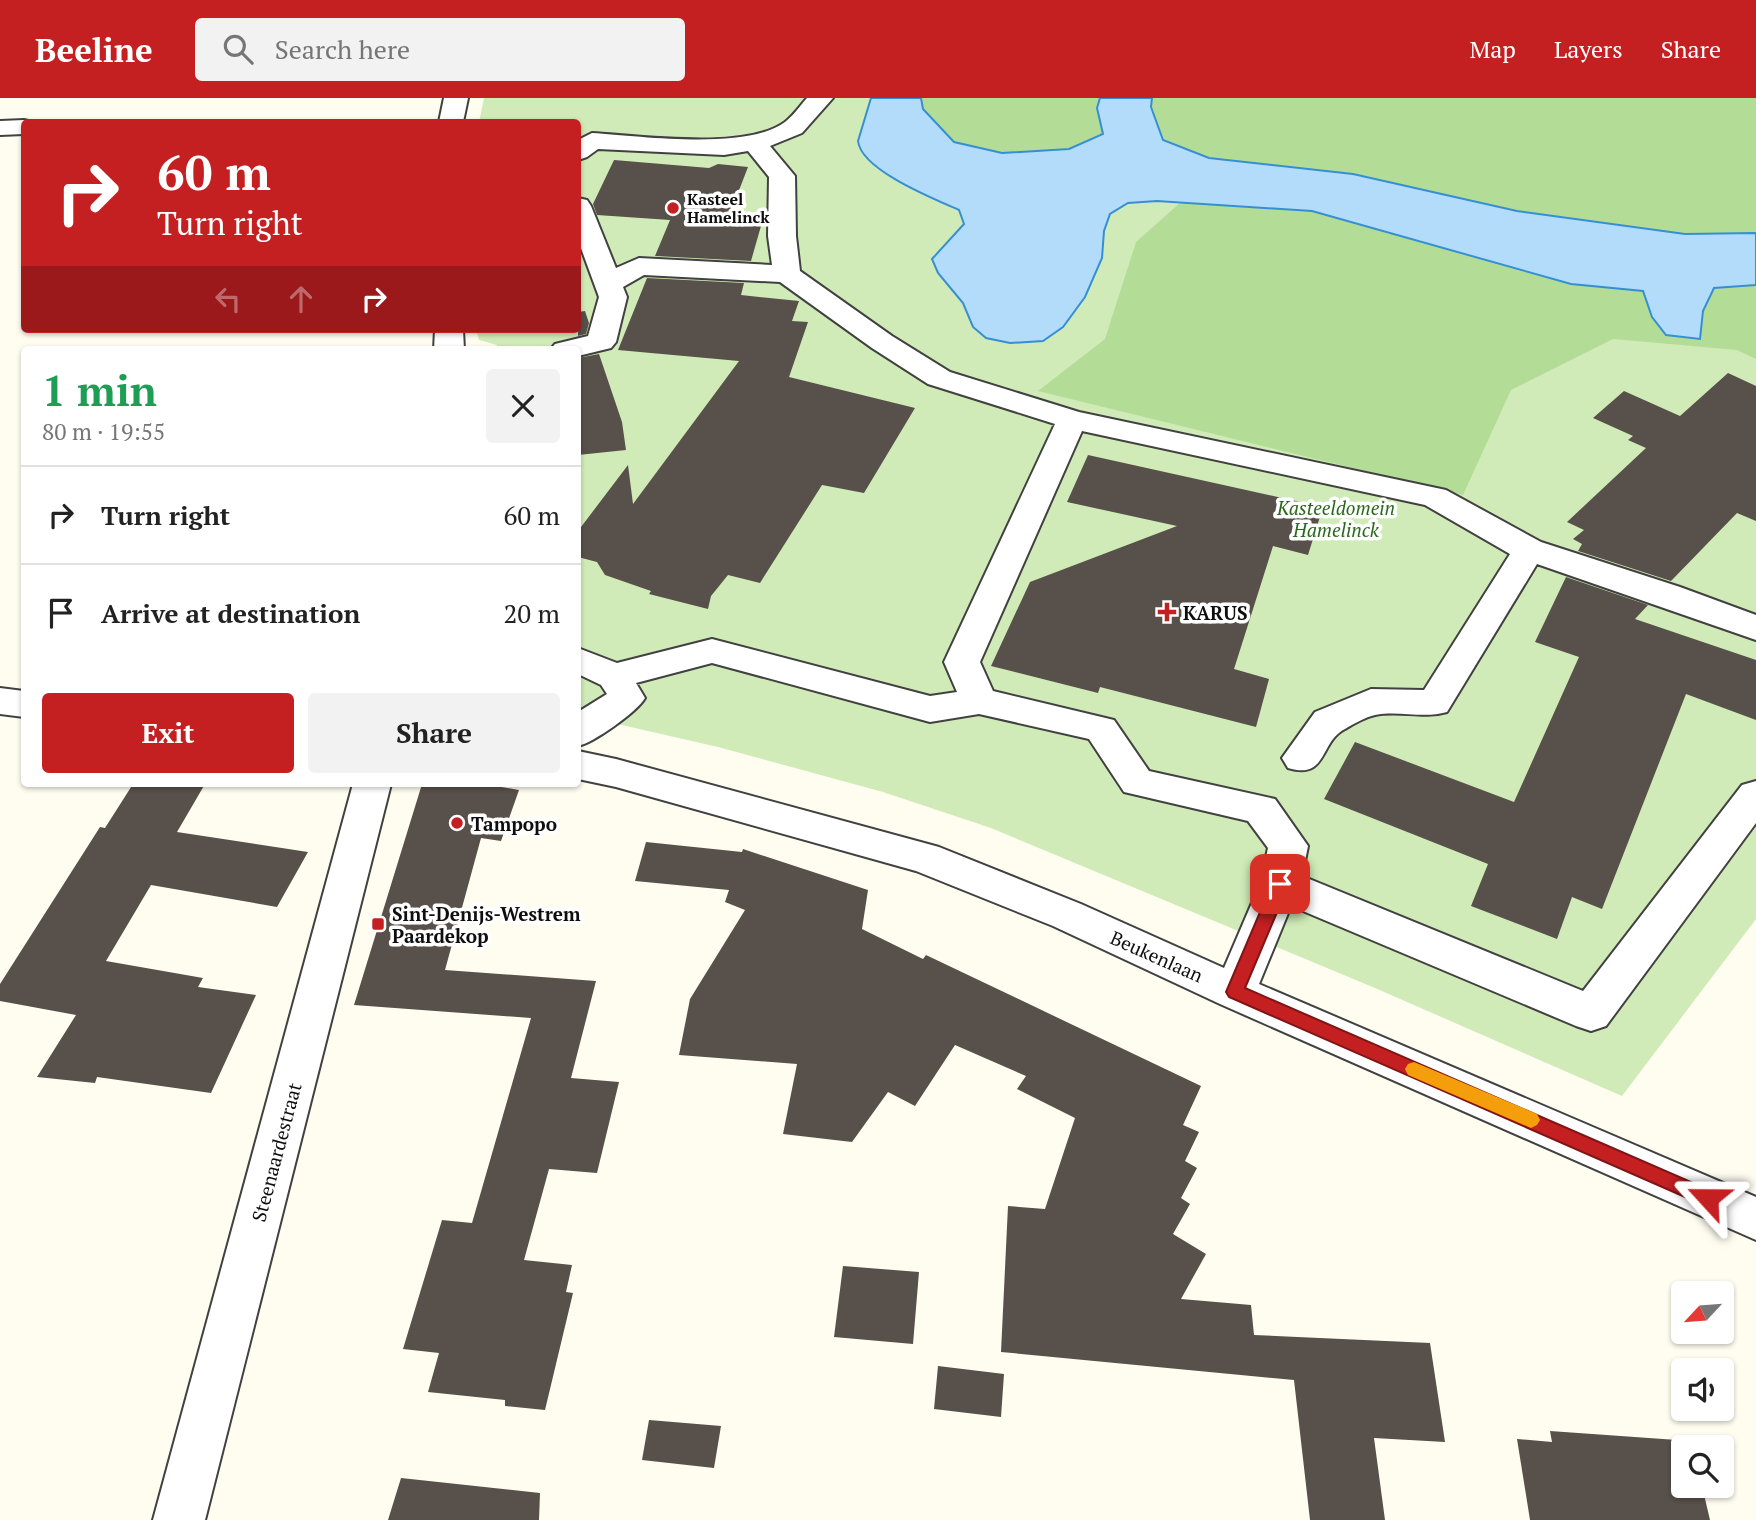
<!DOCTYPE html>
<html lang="en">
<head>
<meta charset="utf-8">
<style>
  :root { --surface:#fff; --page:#f2f2f2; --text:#222; --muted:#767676; --line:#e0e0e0; --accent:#c42022 }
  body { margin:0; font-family:"PT Serif",serif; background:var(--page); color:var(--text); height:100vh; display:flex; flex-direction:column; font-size:26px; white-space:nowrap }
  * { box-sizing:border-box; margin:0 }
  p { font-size:23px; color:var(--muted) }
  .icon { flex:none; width:38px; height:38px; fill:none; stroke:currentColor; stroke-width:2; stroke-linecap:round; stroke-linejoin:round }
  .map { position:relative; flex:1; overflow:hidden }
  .details { position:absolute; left:21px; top:248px; width:560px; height:441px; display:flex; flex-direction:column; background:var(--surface); border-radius:7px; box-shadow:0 2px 5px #0004 }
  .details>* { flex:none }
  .top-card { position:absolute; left:21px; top:21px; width:560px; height:214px; border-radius:7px; box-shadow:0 2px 5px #0004; background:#c42022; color:#fff; overflow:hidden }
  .needle { width:46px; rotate:244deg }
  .controls { position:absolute; left:1671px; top:1183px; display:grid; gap:14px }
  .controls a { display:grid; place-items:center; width:63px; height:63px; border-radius:7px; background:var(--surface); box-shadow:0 2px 5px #0004; font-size:35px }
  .pin { position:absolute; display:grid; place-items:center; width:60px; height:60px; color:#fff; margin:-30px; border-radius:14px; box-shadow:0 4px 10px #0006 }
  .me { position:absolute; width:77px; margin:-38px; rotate:294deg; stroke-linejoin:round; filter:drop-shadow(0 0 5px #0008) }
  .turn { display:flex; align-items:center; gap:24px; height:147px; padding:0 21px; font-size:32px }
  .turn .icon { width:91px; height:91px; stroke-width:2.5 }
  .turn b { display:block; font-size:49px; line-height:60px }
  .lanes { display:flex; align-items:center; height:66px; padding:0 21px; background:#0003; justify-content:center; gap:35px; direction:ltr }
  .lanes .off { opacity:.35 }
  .round { display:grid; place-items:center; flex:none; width:74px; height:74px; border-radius:7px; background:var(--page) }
  .summary { display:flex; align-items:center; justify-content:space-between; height:119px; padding:0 21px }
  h1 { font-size:42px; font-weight:800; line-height:52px; color:#1e9e55 }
  .action { display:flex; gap:14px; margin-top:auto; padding:14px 21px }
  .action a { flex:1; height:80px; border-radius:7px; background:var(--accent); color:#fff; font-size:28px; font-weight:800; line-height:80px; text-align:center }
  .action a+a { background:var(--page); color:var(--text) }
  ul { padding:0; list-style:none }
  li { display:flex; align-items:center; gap:21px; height:98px; padding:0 21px; border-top:2px solid var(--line) }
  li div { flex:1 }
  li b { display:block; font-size:26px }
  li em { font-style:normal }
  header { display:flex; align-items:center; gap:42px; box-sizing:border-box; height:98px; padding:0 35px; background:var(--accent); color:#fff }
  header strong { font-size:33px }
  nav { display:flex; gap:38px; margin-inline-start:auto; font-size:24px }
  .search { width:490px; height:63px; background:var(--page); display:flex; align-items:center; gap:18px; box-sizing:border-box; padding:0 24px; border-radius:7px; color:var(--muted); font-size:26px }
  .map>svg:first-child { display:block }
</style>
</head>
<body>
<header>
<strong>Beeline</strong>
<div class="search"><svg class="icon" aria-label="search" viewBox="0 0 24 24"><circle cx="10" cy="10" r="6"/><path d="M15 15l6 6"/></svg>Search here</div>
<nav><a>Map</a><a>Layers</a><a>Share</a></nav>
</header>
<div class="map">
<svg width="1756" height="1422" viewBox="0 0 1756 1422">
  <rect width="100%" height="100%" fill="#fffdf0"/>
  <path fill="#d0ebb7" d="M 484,0 L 1756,0 L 1756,821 L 1622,998 L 1375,890 L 991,730 L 883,694 L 718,649 L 578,617 L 578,252 L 497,252 L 497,247 L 479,242 L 476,231 L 578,231 L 578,24 L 479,24 Z"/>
  <path fill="#b3dd96" d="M 921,0 L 1100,0 L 1097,10 L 1103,36 L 1069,51 L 1002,55 L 954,44 L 923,11 Z
    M 1152,0 L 1756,0 L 1756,135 L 1685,136 L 1517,113 L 1353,76 L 1209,60 L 1163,42 L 1151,9 Z
    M 1181,104 L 1312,113 L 1571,186 L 1643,193 L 1652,219 L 1700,241 L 1703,213 L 1714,189 L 1756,187 L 1756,261 L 1737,252 L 1613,241 L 1511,292 L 1463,397 L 1038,293 L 1105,241 L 1136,144 Z"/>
  <path fill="#b2dcf9" stroke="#368fd3" stroke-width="2" d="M 871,0 L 921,0 L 923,11 L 954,44 L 1002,55 L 1069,51 L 1103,36 L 1097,10 L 1100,0 L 1152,0 L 1151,9 L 1163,42 L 1209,60 L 1353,76 L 1517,113 L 1685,136 L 1756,135 L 1756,187 L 1714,190 L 1703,213 L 1700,241 L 1666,237 L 1652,219 L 1643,193 L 1571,186 L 1312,113 L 1157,103 L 1128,105 L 1110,116 L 1104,133 L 1102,160 L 1085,199 L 1063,229 L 1043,243 L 1010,245 L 986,240 L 973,229 L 963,205 L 938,175 L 932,161 L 964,126 L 959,112 C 934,101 861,72 858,43 Z"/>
  <path fill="#58504a" d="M 614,62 L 709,70 L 718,66 L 748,69 L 726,126 L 761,128 L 751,163 L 655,158 L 670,122 L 597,117 L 593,106 Z
    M 647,180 L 744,185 L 741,197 L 799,203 L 792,223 L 808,224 L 789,279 L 915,310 L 864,395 L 822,387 L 760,485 L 728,477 L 711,498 L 708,511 L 649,496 L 651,493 L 605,477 L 597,464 L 578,459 L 578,433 L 628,367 L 633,406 L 739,263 L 618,252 Z
    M 585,213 L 589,225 L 586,236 L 578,238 L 578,214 Z
    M 599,256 L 622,324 L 626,352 L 578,357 L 578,260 Z
    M 1728,275 L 1756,288 L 1756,423 L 1737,415 L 1671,483 L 1578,453 L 1582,446 L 1573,441 L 1584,432 L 1567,424 L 1646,350 L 1628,342 L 1633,338 L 1593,320 L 1624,293 L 1680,318 Z
    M 1088,357 L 1323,409 L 1308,457 L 1273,448 L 1234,571 L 1269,581 L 1256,629 L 1100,589 L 1098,595 L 991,568 L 1030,484 L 1177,428 L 1067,404 Z
    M 1566,479 L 1648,507 L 1635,521 L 1756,562 L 1756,622 L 1686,596 L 1602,811 L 1572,799 L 1557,841 L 1471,808 L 1488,766 L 1324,701 L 1355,644 L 1514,704 L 1579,559 L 1535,544 Z
    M 133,686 L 205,686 L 177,734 L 308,754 L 277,809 L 151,787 L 106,863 L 203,880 L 198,889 L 256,897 L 211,995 L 97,979 L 95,985 L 37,979 L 76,917 L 0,903 L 0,886 L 100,729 L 105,730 Z
    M 422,686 L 485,686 L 519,692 L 501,743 L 481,740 L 445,872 L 596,883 L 571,980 L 619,984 L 597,1075 L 549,1071 L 524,1162 L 572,1167 L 566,1194 L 573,1195 L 545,1312 L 505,1308 L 505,1302 L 428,1294 L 439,1255 L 403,1251 L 442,1122 L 472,1125 L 531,920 L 354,907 Z
    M 646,744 L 742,754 L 743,751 L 868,792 L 862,831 L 923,861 L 926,857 L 1201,988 L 1183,1027 L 1199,1034 L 1185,1063 L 1197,1070 L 1181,1100 L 1190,1106 L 1173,1136 L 1206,1156 L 1181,1201 L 1251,1207 L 1254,1237 L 1430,1245 L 1445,1344 L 1374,1340 L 1385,1422 L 1310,1422 L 1294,1282 L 1001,1254 L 1008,1108 L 1045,1111 L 1075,1020 L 1017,991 L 1026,978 L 955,947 L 915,1008 L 888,994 L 852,1044 L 783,1036 L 797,966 L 679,957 L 690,901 L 745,812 L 725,804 L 729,792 L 635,783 Z
    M 843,1168 L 919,1174 L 913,1246 L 834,1239 Z
    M 938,1268 L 1004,1276 L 1001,1319 L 934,1311 Z
    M 649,1322 L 721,1328 L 714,1370 L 642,1362 Z
    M 1550,1333 L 1691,1343 L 1693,1349 L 1684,1349 L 1684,1388 L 1702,1388 L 1710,1422 L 1530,1422 L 1517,1341 L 1552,1344 Z
    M 401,1380 L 540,1395 L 539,1422 L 388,1422 Z"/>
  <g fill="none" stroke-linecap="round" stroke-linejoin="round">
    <defs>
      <path id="minor" d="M 444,0 L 468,0 L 463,24 L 439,24 Z
        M 807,0 L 833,0 L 802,35 L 770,48 L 795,78 L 796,138 L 800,173 L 892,238 L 950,274 L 1079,314 L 1446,392 L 1541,444 L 1680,489 L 1756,517 L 1756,542 L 1537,466 L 1447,614 C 1423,621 1399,612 1375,617 C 1366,619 1353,626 1345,631 C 1319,644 1328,682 1288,670 L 1282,660 L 1315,614 L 1371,591 L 1424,592 L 1510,456 L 1425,407 L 1082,333 L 980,564 L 993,593 L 1114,622 L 1149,673 L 1275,701 L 1308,748 L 1302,778 L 1583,893 L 1742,687 L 1756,683 L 1756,725 L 1606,928 L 1591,933 L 1576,928 L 1291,808 L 1259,886 L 1756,1099 L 1756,1142 L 1220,906 L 1053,828 L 916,773 L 616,689 L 578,681 L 578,653 L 616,661 L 939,749 L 1081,806 L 1224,870 L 1260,786 L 1268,750 L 1248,723 L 1124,694 L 1089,641 L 979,616 L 930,624 L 712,565 L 636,585 L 645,600 C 637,614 593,645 578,648 L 578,614 L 607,596 L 601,587 L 578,576 L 578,550 L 617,565 L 712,541 L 930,598 L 957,594 L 944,564 L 1055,326 L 928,286 L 872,250 L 780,184 L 644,177 L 623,189 L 627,199 L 616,244 L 611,250 L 578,258 L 578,252 L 550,252 L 555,246 L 588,238 L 599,199 L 578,142 L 578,100 L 587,102 L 591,108 L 616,170 L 639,160 L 772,167 L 768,138 L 769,79 L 748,53 L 724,57 L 598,51 L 587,59 L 578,62 L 578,42 L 592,35 C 641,38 746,53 785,24 C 793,18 800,8 807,0 Z
        M 24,22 L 33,24 L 24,24 L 24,36 L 0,37 L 0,23 Z
        M 435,231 L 463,231 L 464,252 L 434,252 Z
        M 0,590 L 24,593 L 24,619 L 0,616 Z
        M 353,686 L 391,686 L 205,1422 L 153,1422 Z"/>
    </defs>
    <use href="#minor" stroke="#414141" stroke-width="4"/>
    <use href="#minor" fill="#fff" fill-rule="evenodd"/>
  </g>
  <path fill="#c42022" stroke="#7f1516" stroke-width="2" d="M 1280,779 L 1286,781 L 1289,786 L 1245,890 L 1714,1094 L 1717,1100 L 1714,1106 L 1708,1108 L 1701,1106 L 1229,899 L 1226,894 L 1272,786 L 1275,781 Z"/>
  <path fill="#f59e0b" d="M 1414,964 L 1537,1016 L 1540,1022 L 1537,1027 L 1531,1030 L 1524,1027 L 1408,977 L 1405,971 L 1408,966 Z"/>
  <g fill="#c42022" stroke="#fff" stroke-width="2.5">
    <circle cx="673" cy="110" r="7"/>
    <path d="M1163.5 503.5h7v7h7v7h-7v7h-7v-7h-7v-7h7z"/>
    <circle cx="457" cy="725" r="7"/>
    <rect x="371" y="819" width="14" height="14" rx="3.5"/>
  </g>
  <g text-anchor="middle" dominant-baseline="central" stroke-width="7" stroke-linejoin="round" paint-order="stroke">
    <g font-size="16" font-weight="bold" fill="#0e0e0e" stroke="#fff" text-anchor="start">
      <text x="687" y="101">Kasteel<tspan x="687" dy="18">Hamelinck</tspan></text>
    </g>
    <g font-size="19" font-style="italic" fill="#29691b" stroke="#fff">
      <text x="1336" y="409">Kasteeldomein<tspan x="1336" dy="22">Hamelinck</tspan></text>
    </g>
    <g font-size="19" font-weight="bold" fill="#0e0e0e" stroke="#fff" text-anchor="start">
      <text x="1183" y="514">KARUS</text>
      <text x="471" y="725">Tampopo</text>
      <text x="392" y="815">Sint-Denijs-Westrem<tspan x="392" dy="22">Paardekop</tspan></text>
    </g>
    <g font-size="19" fill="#0e0e0e" stroke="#fff">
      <text transform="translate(1157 858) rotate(24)">Beukenlaan</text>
      <text transform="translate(276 1054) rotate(-75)">Steenaardestraat</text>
    </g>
  </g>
</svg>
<div class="controls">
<a><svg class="needle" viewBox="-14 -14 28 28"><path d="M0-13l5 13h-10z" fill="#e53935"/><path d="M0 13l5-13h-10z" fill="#767676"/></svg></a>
<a><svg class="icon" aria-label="sound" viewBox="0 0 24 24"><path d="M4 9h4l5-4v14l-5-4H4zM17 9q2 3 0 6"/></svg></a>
<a><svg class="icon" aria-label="search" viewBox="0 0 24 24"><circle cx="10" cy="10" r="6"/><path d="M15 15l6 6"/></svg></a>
</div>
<div class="pin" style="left:1280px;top:786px;background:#d93025"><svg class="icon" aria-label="arrive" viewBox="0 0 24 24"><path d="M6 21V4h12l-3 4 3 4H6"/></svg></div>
<svg class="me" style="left:1708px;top:1100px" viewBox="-20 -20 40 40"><path d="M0-17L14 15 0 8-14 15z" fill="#c42022" stroke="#fff" stroke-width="4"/></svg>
<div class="top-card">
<div class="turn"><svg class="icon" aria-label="right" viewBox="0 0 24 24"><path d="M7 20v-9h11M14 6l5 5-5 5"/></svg><div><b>60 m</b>Turn right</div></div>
<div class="lanes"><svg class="icon off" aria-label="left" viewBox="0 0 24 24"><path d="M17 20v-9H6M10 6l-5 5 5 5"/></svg><svg class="icon off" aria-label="ahead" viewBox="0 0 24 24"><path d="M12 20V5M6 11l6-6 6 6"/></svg><svg class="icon" aria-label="right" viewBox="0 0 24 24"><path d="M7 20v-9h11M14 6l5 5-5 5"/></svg></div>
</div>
<section class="details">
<div class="summary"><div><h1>1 min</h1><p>80 m · 19:55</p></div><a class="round"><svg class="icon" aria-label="close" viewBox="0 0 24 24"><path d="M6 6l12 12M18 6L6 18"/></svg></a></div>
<ul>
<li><svg class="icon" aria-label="right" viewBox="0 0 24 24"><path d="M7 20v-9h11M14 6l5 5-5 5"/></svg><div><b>Turn right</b></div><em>60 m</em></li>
<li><svg class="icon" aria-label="arrive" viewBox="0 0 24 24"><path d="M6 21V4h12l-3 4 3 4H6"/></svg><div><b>Arrive at destination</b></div><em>20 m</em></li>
</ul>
<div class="action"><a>Exit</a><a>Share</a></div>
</section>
</div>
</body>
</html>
